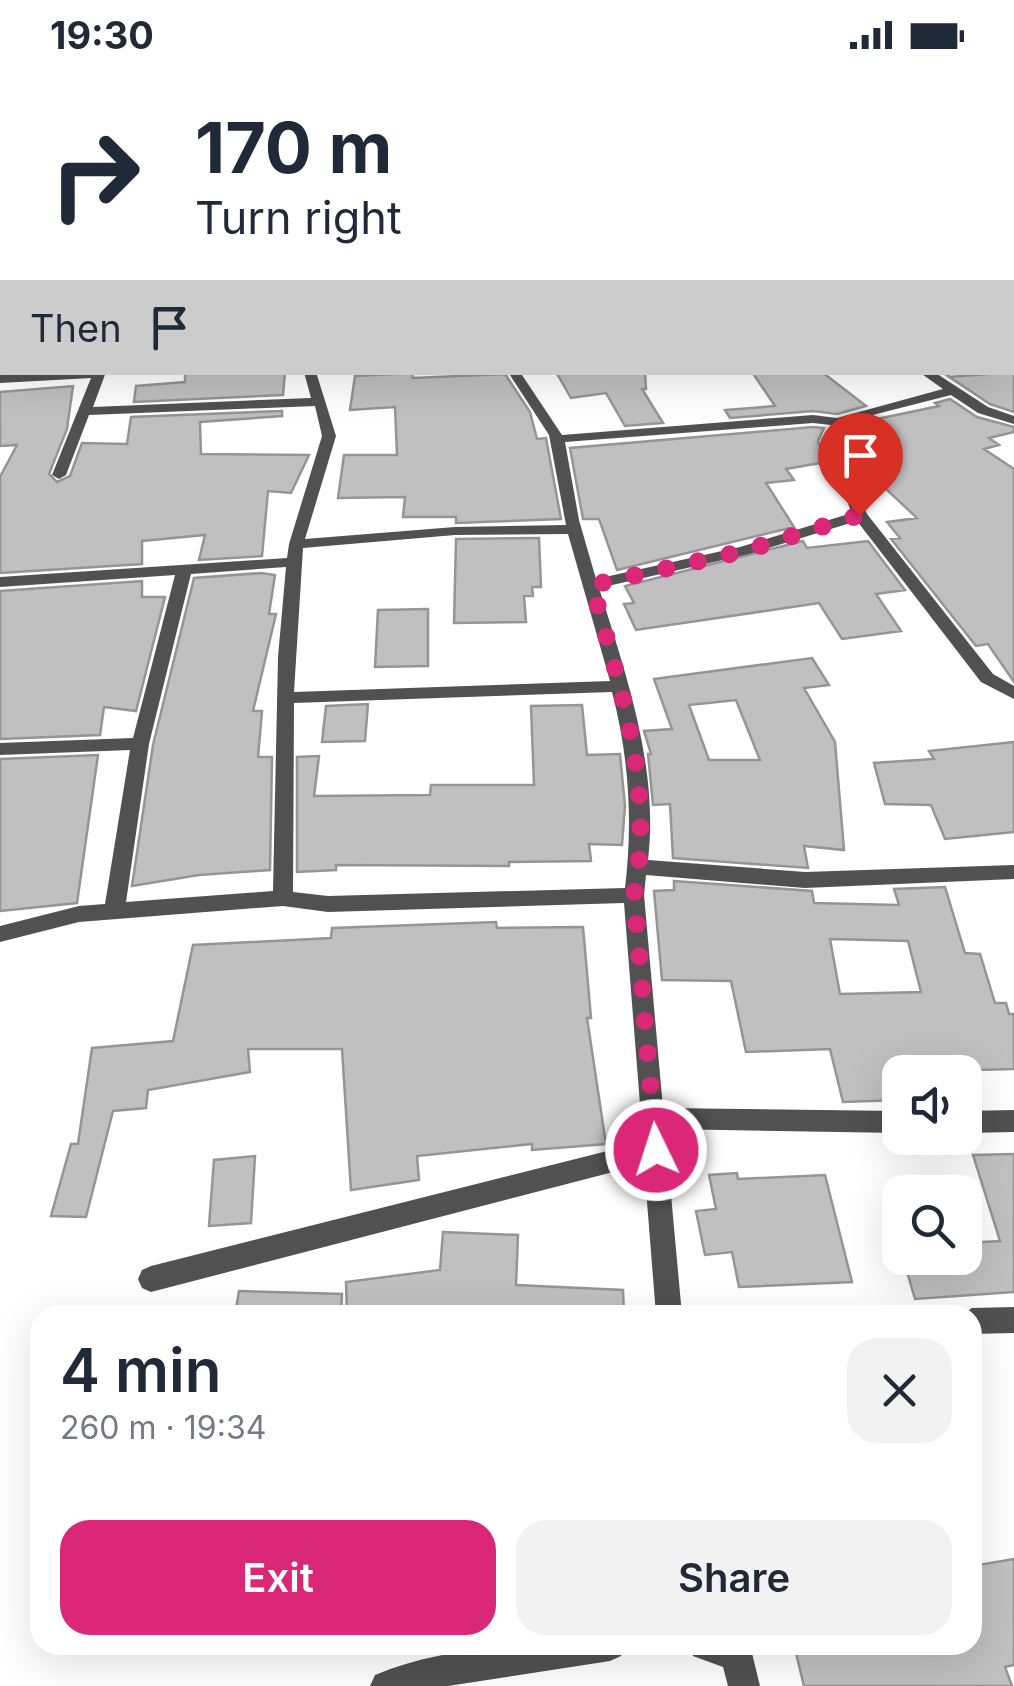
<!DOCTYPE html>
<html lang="en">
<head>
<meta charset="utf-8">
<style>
  :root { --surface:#fff; --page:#f2f2f3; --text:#1f2937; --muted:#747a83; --accent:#db2777 }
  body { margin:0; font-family:Inter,sans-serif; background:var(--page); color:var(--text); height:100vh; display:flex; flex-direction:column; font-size:38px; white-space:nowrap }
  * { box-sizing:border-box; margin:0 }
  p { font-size:32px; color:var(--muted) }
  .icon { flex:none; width:55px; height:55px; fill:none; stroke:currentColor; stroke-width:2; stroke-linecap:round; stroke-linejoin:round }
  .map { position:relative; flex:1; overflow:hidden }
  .drawer { position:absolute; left:30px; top:1235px; width:952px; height:350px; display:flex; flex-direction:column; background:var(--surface); border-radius:30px; box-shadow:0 10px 40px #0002 }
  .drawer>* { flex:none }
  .hud { position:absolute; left:0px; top:0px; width:1015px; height:305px; box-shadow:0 10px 40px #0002; background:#fff; color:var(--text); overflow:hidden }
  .tools { position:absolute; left:882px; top:985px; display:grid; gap:20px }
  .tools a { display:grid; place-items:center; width:100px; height:100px; border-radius:20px; background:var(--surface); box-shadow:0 10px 40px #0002; font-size:50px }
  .pin { position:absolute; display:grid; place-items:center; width:85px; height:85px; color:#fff; margin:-102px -42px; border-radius:50% 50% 50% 0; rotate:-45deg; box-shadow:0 0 10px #0007 }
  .pin .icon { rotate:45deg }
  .me { position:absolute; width:110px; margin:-55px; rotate:356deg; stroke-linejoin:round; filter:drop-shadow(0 0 8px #0008) }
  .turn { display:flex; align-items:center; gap:35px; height:210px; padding:0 30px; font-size:45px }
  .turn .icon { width:130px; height:130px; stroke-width:2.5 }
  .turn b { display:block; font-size:70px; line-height:85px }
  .then { display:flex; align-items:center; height:95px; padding:0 30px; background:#0003; gap:20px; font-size:38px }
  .round { display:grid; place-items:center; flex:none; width:105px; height:105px; border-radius:30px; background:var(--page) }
  .overview { display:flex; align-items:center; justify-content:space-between; height:170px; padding:0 30px }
  h1 { font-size:60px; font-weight:600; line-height:75px }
  .action { display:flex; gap:20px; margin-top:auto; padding:20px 30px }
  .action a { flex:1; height:115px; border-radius:30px; background:var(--accent); color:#fff; font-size:40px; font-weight:600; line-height:115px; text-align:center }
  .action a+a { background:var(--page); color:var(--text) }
  .status { display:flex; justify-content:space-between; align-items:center; height:70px; padding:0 50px; background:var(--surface); direction:ltr }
  .status svg { height:28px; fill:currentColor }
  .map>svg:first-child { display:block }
</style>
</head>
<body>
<div class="status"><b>19:30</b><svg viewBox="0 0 49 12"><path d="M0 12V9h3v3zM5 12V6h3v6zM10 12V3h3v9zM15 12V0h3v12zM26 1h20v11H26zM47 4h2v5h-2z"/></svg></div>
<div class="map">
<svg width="1014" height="1616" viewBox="0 0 1014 1616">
  <rect width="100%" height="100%" fill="#fff"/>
  <path fill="#c0c0c0" stroke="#959595" stroke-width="2.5" fill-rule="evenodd" d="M 185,302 L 285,302 L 283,325 L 134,332 L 136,316 L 185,312 Z
    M 556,302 L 645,302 L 646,319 L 642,319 L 663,353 L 625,356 L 606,323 L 571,328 Z
    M 752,302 L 822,302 L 866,336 L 837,344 L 813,341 L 730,348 L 725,340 L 775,336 Z
    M 942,302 L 948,302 L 949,307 L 1014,302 L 1014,342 L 990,334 Z
    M 412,303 L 413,308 L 505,304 L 530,342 L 537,369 L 546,368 L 561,449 L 456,453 L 456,447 L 403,447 L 405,427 L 338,428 L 344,385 L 397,385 L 395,337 L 350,340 L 355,306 Z
    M 73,316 L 67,359 L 49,404 L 57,412 L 70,406 L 82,373 L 127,374 L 131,347 L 282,341 L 282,346 L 200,352 L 201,384 L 309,385 L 291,423 L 268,421 L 262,486 L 199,490 L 205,465 L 142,471 L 142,494 L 0,503 L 0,407 L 17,375 L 0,376 L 0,322 Z
    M 950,329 L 977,347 L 1014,357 L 1014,362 L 989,368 L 999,375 L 984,379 L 1014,399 L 1014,612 L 988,574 L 976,576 L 891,469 L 900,468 L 887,452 L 917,448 L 853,388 L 847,388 L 839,370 L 847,358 L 858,353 L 939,336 L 935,333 Z
    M 813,357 L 824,358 L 818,371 L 826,392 L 786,399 L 794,410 L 766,413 L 794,457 L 617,500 L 599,449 L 583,449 L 570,378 Z
    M 539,468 L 541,517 L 532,517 L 533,526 L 524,526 L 526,552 L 454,553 L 456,469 Z
    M 803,471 L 807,478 L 868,471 L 905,520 L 876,524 L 901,561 L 842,569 L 819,533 L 636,560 L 624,534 L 634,533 L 625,516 Z
    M 261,503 L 275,505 L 269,544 L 276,544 L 253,641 L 262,641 L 258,687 L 272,687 L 270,800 L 199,805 L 132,816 L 153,675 L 194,508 Z
    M 142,511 L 142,527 L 165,527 L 136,641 L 104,637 L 100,665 L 0,669 L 0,521 Z
    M 428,539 L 428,596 L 375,597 L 378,540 Z
    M 812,588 L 829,615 L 804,618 L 835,672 L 844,780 L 804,776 L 808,798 L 673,788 L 670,734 L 653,735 L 648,684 L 651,684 L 644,661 L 672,659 L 654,609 ZM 736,630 L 760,690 L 709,690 L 689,635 Z
    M 368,634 L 365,671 L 322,672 L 326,636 Z
    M 582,635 L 587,685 L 620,684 L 625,736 L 622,775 L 589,774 L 591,791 L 509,792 L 509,796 L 336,795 L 336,800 L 297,802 L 297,687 L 319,686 L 314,726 L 430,725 L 431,715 L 534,715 L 531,636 Z
    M 1014,672 L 1014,762 L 945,769 L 931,735 L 885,734 L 874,693 L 934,689 L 929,681 Z
    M 98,685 L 77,833 L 0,841 L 0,689 Z
    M 674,811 L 812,821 L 814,833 L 899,835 L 894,819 L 945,817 L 965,883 L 980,884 L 995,933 L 1006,933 L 1009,944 L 1014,944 L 1014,999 L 900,1002 L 900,1030 L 843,1032 L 830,979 L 746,982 L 731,911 L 662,910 L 654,821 L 674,820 ZM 830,869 L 908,871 L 921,922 L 840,924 Z
    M 496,852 L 497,858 L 583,857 L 591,948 L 587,948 L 606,1074 L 532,1080 L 532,1074 L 417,1086 L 419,1110 L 351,1120 L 342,979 L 248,979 L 250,1002 L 148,1020 L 146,1038 L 113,1041 L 86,1147 L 51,1146 L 71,1074 L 78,1074 L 92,978 L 173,971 L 193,875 L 331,868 L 332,858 Z
    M 1014,1084 L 1014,1222 L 915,1229 L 903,1188 L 965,1188 L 965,1173 L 1000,1171 L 973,1085 Z
    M 255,1086 L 251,1153 L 209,1156 L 214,1090 Z
    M 737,1103 L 738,1109 L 825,1105 L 852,1212 L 739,1217 L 732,1182 L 705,1185 L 696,1141 L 716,1139 L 709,1105 Z
    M 443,1162 L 518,1165 L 516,1215 L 623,1220 L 624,1245 L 347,1245 L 346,1212 L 440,1200 Z
    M 239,1221 L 342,1224 L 341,1245 L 235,1245 Z
    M 1014,1489 L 1014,1595 L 1005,1597 L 1012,1616 L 804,1616 L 794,1575 L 972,1575 L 972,1496 Z"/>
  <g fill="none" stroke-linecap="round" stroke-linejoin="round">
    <path fill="#515151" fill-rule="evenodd" d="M 569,0 L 577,0 L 578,2 L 570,2 Z
      M 663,0 L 672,0 L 674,2 L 666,2 Z
      M 823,0 L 831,0 L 833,2 L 825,2 Z
      M 1012,16 L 1014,16 L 1012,21 Z
      M 1012,63 L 1014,64 L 1014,70 L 1012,69 Z
      M 1012,79 L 1014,80 L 1014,86 L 1012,85 Z
      M 1012,232 L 1014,232 L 1014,239 L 1012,239 Z
      M 55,302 L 106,302 L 93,337 L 311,328 L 304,302 L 316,302 L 336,366 L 305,469 L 455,457 L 566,455 L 549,365 L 508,302 L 520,302 L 562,365 L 813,345 L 837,348 L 943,319 L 919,302 L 934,302 L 988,337 L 1014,346 L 1014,354 L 978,343 L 951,325 L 857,349 L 844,355 L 835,370 L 867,444 L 993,604 L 1014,616 L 1014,629 L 981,612 L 857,451 L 749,484 L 599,518 C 626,604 659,698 648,790 L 805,802 L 1014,795 L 1014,809 L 805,818 L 646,805 L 644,825 L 663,1038 L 900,1041 L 900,1063 L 665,1059 L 682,1245 L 656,1245 L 644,1094 L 151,1222 L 142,1218 L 138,1209 L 142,1200 L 151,1196 L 643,1072 L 624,833 L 328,842 L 283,836 L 79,852 L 0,872 L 0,856 L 79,836 L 105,834 L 130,680 L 0,685 L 0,673 L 133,668 L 175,505 L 0,517 L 0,507 L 287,488 L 289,474 L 322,366 L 315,336 L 89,345 L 66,405 L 59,409 L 52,405 L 91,308 L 0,313 L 0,305 ZM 813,353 L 831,355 L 821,370 L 852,443 L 740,477 L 596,509 L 579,450 L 565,372 ZM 568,464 L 610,611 L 294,622 L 303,478 L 455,465 ZM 286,497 L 278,587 L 273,821 L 126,832 L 149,674 L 191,504 ZM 612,622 C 629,687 633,751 625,818 L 328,826 L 293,822 L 294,633 Z
      M 1014,1040 L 1014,1062 L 965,1063 L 965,1041 Z
      M 1014,1237 L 1014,1263 L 972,1264 L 972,1245 L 961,1245 L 972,1238 Z
      M 503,1575 L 626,1575 L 621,1586 L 610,1591 L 448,1616 L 370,1616 L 375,1605 C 415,1588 460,1581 503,1575 Z
      M 688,1575 L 750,1575 L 760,1616 L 728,1616 L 723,1597 L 693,1586 Z"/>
  </g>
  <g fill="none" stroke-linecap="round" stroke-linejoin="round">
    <path stroke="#db2777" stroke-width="18" stroke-dasharray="0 32.4" d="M 656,1080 L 634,825 C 655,718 620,618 592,515 L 744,481 L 860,445"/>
  </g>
</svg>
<div class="tools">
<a><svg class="icon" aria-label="sound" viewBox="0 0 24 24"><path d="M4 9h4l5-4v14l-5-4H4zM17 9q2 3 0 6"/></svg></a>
<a><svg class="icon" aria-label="search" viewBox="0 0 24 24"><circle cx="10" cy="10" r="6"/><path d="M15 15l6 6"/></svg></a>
</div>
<div class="pin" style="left:860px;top:445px;background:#d93025"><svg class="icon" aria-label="arrive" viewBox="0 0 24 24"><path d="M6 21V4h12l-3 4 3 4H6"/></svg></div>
<svg class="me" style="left:656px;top:1080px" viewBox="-20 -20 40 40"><circle r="17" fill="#db2777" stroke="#fff" stroke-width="3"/><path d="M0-11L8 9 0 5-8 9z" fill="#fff"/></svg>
<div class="hud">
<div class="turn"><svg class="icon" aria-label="right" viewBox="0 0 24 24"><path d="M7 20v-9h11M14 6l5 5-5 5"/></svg><div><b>170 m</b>Turn right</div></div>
<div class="then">Then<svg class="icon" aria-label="arrive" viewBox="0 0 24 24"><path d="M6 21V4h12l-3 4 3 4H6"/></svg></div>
</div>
<section class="drawer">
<div class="overview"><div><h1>4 min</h1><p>260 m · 19:34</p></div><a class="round"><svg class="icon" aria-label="close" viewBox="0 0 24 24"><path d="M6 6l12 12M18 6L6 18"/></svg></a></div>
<div class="action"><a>Exit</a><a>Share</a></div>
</section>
</div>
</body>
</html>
